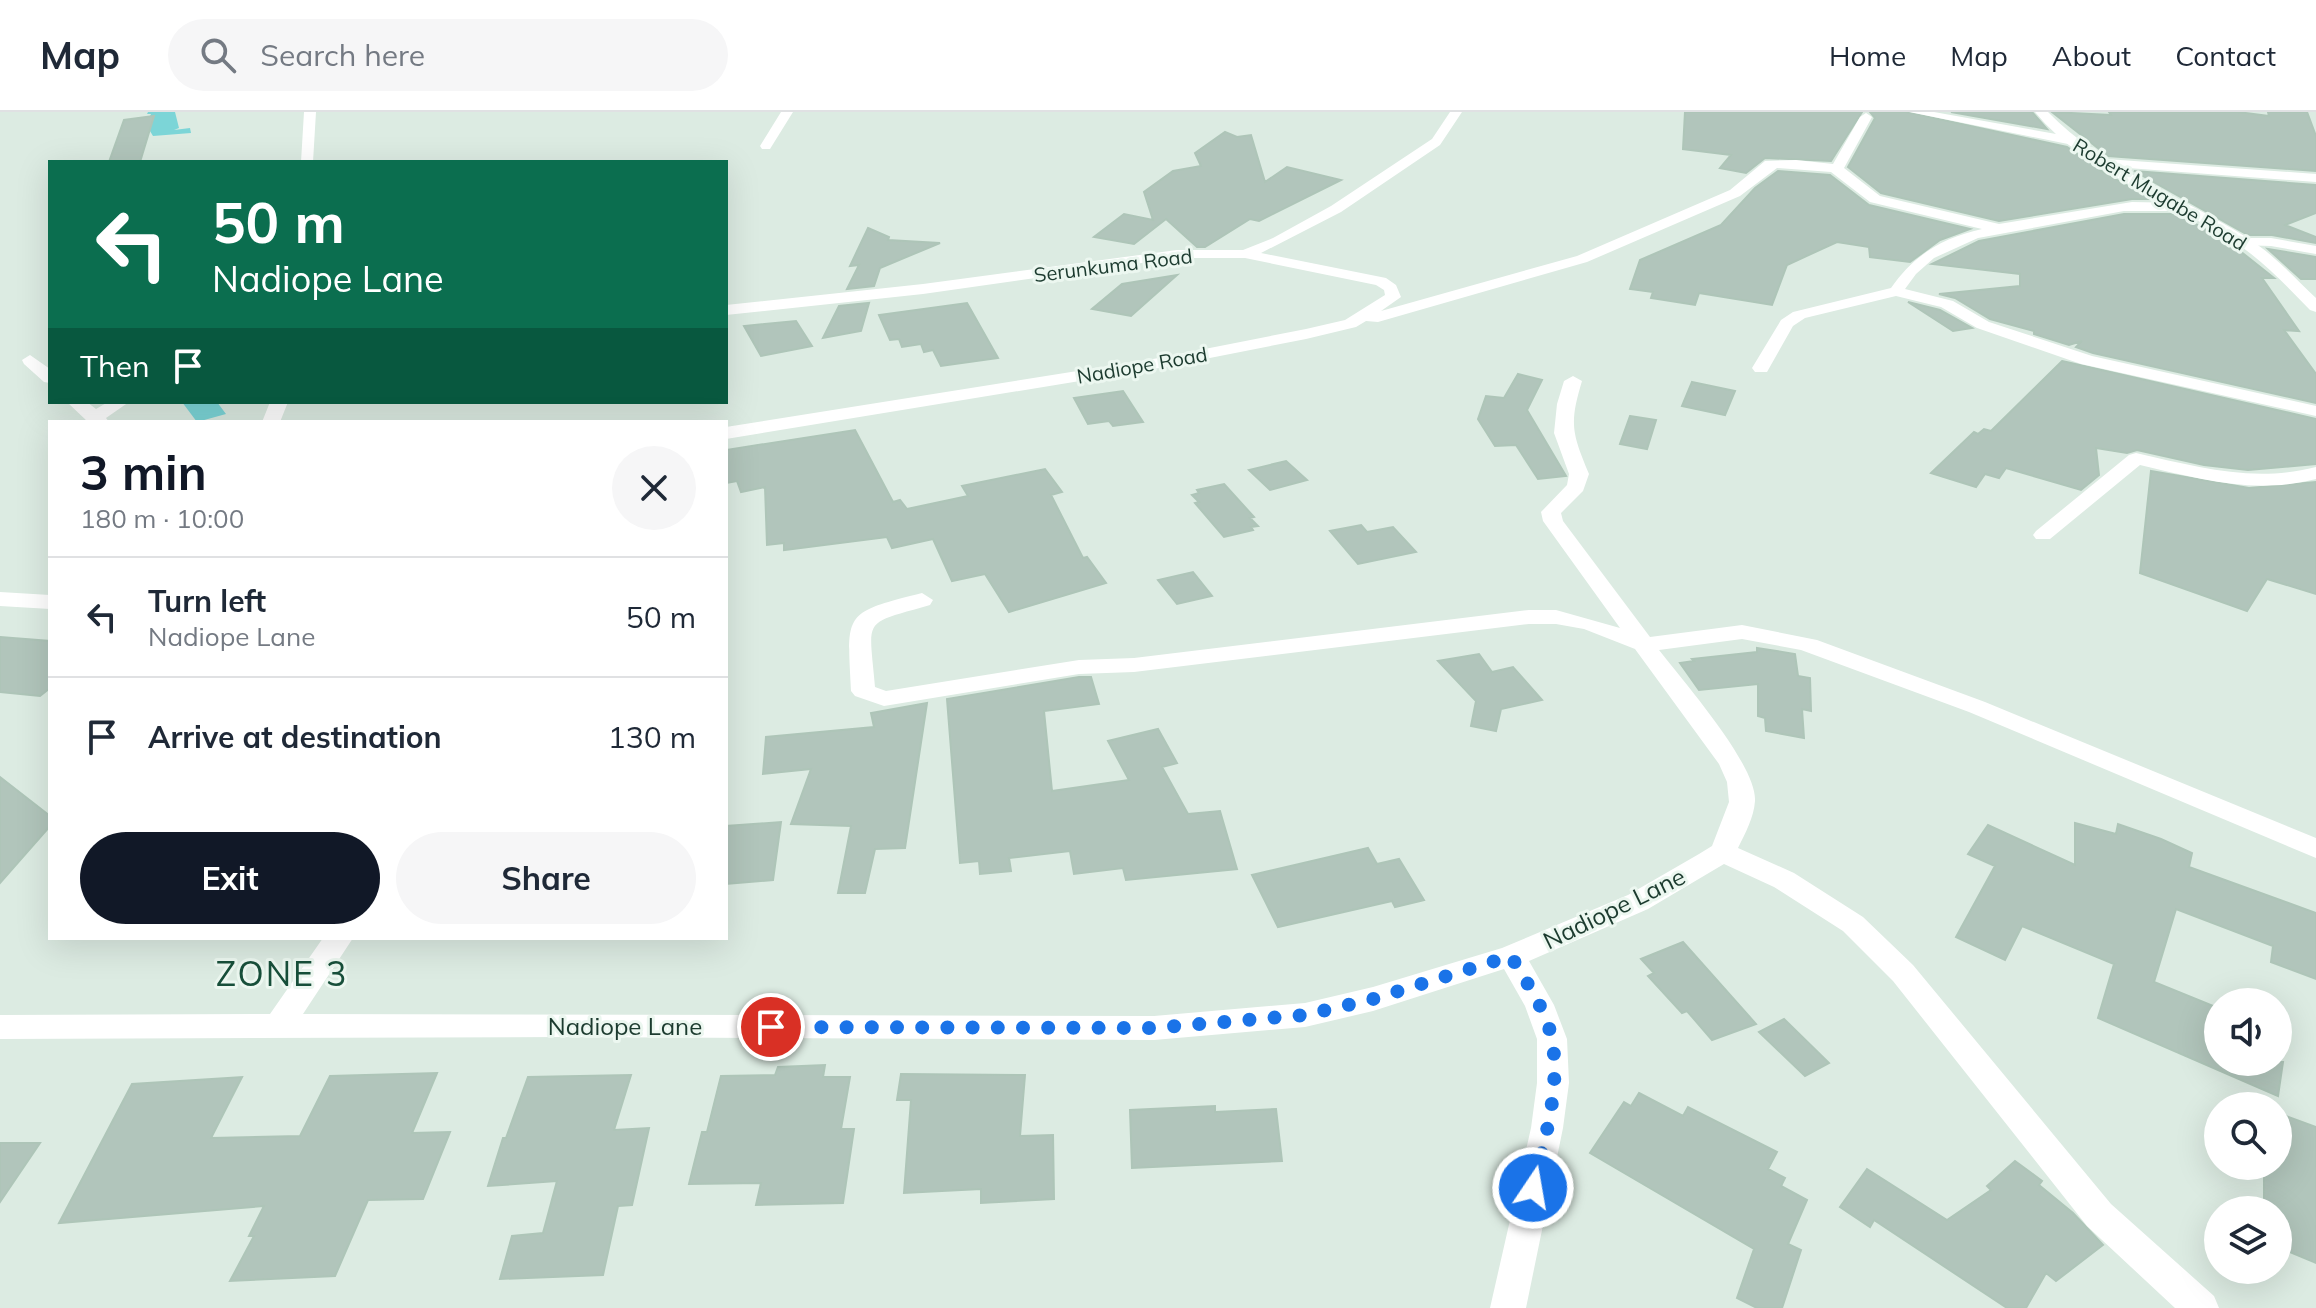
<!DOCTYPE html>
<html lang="en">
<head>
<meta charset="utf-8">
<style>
  :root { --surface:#fff; --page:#f6f6f7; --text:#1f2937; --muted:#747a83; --line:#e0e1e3; --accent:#111827 }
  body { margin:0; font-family:Mulish,sans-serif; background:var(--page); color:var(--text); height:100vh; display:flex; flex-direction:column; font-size:30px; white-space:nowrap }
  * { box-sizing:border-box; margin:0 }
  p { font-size:26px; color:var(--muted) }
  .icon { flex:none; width:44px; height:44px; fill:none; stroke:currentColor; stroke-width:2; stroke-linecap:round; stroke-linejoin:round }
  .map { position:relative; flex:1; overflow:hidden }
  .sheet { position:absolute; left:48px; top:308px; width:680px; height:520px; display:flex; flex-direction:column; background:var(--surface); border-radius:0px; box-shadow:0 8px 32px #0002 }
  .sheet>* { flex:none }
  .top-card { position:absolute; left:48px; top:48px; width:680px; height:244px; border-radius:0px; box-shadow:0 8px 32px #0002; background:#0b6e4f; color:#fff; overflow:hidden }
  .tools { position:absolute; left:2204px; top:876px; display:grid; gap:16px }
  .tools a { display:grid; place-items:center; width:88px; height:88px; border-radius:50%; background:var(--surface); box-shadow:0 8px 32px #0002; font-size:40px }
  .pin { position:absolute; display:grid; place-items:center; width:68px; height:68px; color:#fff; margin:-34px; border:4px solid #fff; border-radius:50%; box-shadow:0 2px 8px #0007 }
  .me { position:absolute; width:88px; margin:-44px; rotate:12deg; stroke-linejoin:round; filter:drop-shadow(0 0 6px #0008) }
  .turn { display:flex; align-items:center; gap:28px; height:168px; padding:0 32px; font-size:36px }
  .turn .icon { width:104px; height:104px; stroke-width:2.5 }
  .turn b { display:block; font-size:56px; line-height:68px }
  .then { display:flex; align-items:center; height:76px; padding:0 32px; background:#0003; gap:16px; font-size:30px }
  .round { display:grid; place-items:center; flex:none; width:84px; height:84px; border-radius:42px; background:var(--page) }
  .overview { display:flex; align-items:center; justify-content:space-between; height:136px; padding:0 32px }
  h1 { font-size:48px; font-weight:700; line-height:60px; color:var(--accent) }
  .action { display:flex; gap:16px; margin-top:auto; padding:16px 32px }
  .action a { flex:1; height:92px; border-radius:48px; background:var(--accent); color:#fff; font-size:32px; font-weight:700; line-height:92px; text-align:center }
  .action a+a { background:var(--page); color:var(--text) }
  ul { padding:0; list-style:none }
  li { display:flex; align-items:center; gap:24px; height:120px; padding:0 32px; border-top:2px solid var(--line) }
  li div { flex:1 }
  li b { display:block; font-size:30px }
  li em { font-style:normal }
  header { display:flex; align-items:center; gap:48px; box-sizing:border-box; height:112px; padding:0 40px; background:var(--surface); border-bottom:2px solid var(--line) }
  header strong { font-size:38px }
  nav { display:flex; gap:44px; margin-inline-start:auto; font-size:28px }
  .search { width:560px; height:72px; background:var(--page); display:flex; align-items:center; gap:20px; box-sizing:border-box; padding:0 28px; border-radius:44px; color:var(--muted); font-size:30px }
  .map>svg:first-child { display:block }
</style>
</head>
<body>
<header>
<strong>Map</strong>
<div class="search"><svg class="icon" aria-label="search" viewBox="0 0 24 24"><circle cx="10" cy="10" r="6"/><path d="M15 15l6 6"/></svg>Search here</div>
<nav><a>Home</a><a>Map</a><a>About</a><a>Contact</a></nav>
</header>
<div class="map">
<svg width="2316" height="1196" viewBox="0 0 2316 1196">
  <rect width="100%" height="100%" fill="#dcebe2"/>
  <path fill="#7cd5d7" d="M 148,0 L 175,0 L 179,16 L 174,18 L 190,16 L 191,21 L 153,24 L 150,19 L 142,20 L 151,2 L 147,2 Z
    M 182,290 L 217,290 L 226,302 L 197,310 Z"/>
  <path fill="#b1c5bb" stroke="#aec5b8" stroke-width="2" d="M 1685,0 L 1862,0 L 1831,49 L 1765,46 L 1746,61 L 1720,56 L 1731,43 L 1683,37 Z
    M 1870,0 L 1906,0 L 2067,35 L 2103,60 L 2151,87 L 2132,87 L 1999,109 L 1881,81 L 1848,55 L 1875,6 Z
    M 1951,0 L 2032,0 L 2047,17 Z
    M 2052,0 L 2111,3 L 2109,0 L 2238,0 L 2269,4 L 2268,0 L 2307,0 L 2316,24 L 2316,59 L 2108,44 Z
    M 154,4 L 140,50 L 109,50 L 124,8 Z
    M 1225,20 L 1237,25 L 1251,23 L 1265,70 L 1287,55 L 1341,68 L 1259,109 L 1250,107 L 1205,135 L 1197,135 L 1166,107 L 1134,132 L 1094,125 L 1124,102 L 1153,108 L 1144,80 L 1173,59 L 1201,54 L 1195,41 Z
    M 1778,59 L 1830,63 L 1869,93 L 1970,117 L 1940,128 L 1910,150 L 1870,145 L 1869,135 L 1837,130 L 1787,153 L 1772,193 L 1699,181 L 1695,193 L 1651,186 L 1653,180 L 1630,177 L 1640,148 L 1721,113 L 1755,76 Z
    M 2134,59 L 2316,73 L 2316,101 L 2285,113 L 2316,125 L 2316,131 L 2272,123 L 2248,123 Z
    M 2124,102 L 2179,102 L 2235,135 L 2274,166 L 2262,166 L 2299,219 L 2284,218 L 2316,262 L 2316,291 L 2093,241 L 2076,235 L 2082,229 L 2069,233 L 2034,222 L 2034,219 L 1990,207 L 1955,186 L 1939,182 L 2020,174 L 2020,162 L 1932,152 L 1979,129 Z
    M 868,116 L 889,125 L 888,128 L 940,131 L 880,156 L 874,174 L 847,177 L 859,153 L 850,154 Z
    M 2268,137 L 2316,145 L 2316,167 L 2301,167 Z
    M 1177,163 L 1131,204 L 1092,197 L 1122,172 Z
    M 1908,190 L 1940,198 L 1972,216 L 1953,219 Z
    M 869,191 L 861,219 L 823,226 L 839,194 Z
    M 967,191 L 998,246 L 941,254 L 933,238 L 924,240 L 921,232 L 902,235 L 899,227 L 890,228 L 879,203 Z
    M 796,209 L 812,234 L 761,244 L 744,214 Z
    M 2062,249 L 2316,307 L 2316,352 L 2248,358 L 2204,353 L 2137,338 L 2127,341 L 2096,336 L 2099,363 L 2081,378 L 2006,356 L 1999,366 L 1985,362 L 1976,375 L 1931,361 L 1974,320 L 1978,322 L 1984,317 L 1991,319 Z
    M 1518,262 L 1542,268 L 1527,298 L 1566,364 L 1538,367 L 1516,333 L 1495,334 L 1478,307 L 1486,284 L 1504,286 Z
    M 1692,270 L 1735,279 L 1725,303 L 1682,294 Z
    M 1123,279 L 1143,310 L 1113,314 L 1109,309 L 1088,312 L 1074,286 Z
    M 1630,304 L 1656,308 L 1647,337 L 1620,332 Z
    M 855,318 L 893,390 L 900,388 L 907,397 L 968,384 L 962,374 L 1045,357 L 1062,380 L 1051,383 L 1083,446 L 1087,445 L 1106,471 L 1009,500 L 985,462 L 952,469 L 933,427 L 892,436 L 887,425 L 784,438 L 784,431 L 767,433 L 765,375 L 741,380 L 737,369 L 726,371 L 726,338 Z
    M 1286,349 L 1307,368 L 1270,378 L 1249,358 Z
    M 2151,359 L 2249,376 L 2316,370 L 2316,482 L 2267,467 L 2247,499 L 2140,461 Z
    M 1224,372 L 1254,405 L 1250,406 L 1258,414 L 1251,415 L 1253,418 L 1224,425 L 1195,391 L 1199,390 L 1192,383 L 1199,381 L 1197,378 Z
    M 1361,413 L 1367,420 L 1393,415 L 1416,440 L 1358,452 L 1330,419 Z
    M 1193,460 L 1212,484 L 1177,492 L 1158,468 Z
    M 0,525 L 50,529 L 50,576 L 40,584 L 0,580 Z
    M 1757,536 L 1795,542 L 1798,564 L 1810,566 L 1811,599 L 1802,597 L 1804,626 L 1766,619 L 1765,606 L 1758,604 L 1758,572 L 1699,578 L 1680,551 L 1694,549 L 1692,547 L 1757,540 Z
    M 1479,542 L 1492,560 L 1513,555 L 1542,588 L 1501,597 L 1496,619 L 1471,614 L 1476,589 L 1438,549 Z
    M 1079,565 L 1091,565 L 1099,592 L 1044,599 L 1052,679 L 1129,668 L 1108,629 L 1158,617 L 1177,651 L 1162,655 L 1188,702 L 1220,699 L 1237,757 L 1126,768 L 1123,756 L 1074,762 L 1070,739 L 1009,746 L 1011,759 L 980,762 L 979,749 L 960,751 L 947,587 Z
    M 927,591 L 905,736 L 875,737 L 865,781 L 838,781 L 851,714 L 791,712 L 811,657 L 763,662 L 766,625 L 874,615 L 871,601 Z
    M 0,665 L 50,704 L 50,714 L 0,771 Z
    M 781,710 L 773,768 L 726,772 L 726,714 Z
    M 2075,711 L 2116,722 L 2118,712 L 2161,727 L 2192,741 L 2189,755 L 2316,801 L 2316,867 L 2271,850 L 2273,834 L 2176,797 L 2154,870 L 2218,896 L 2218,950 L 2283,950 L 2278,984 L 2098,906 L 2114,852 L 2022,814 L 2005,848 L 1956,825 L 1995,754 L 1968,742 L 1988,713 L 2075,753 Z
    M 1368,736 L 1377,752 L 1399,747 L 1424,788 L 1395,795 L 1392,789 L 1278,815 L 1252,763 Z
    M 1683,830 L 1756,912 L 1712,928 L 1687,899 L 1682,901 L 1648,864 L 1654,861 L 1641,847 Z
    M 1784,907 L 1829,951 L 1805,964 L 1759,920 Z
    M 825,953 L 823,965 L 850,965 L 841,1017 L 854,1017 L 843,1091 L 756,1093 L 761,1071 L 689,1072 L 702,1020 L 707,1020 L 721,964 L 775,963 L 778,955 Z
    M 437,961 L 412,1021 L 450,1020 L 423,1087 L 368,1088 L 335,1164 L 230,1169 L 254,1124 L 249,1124 L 264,1094 L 59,1111 L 132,972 L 242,965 L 211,1026 L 300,1024 L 330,964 Z
    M 901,962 L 1025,963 L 1020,1024 L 1053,1023 L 1054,1087 L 981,1091 L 981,1077 L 904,1081 L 911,988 L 897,988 Z
    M 631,963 L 614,1018 L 649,1016 L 632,1093 L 618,1094 L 603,1163 L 500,1167 L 512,1124 L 543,1121 L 557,1069 L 488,1074 L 503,1026 L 506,1026 L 528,965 Z
    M 1639,981 L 1683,1004 L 1688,995 L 1777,1040 L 1768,1057 L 1785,1066 L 1781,1074 L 1807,1088 L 1788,1132 L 1801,1138 L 1782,1196 L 1757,1196 L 1737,1186 L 1754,1137 L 1590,1041 L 1624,990 L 1631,994 Z
    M 1215,994 L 1215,1000 L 1276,997 L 1282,1049 L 1132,1056 L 1130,998 Z
    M 2278,1001 L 2316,1015 L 2316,1151 L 2278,1135 L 2278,1098 L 2264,1098 L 2264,1054 L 2278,1054 Z
    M 0,1031 L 40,1031 L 0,1090 Z
    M 2015,1049 L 2042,1069 L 2039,1073 L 2073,1101 L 2103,1133 L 2056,1169 L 2046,1161 L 2026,1196 L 2007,1196 L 1874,1108 L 1870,1115 L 1840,1095 L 1867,1057 L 1947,1108 L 1991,1078 L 1987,1074 Z"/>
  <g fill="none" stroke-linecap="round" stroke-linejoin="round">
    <path fill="#fff" fill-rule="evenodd" d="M 304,0 L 316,0 L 313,50 L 301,50 Z
      M 781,0 L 793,0 L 770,37 L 762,37 L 760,34 Z
      M 1450,0 L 1462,0 L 1440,33 L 1341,100 L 1261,141 L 1386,166 L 1396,173 L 1401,185 L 1381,199 L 1577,144 L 1730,78 L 1765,49 L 1796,48 L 1833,52 L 1860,5 L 1866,1 L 1872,5 L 1844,56 L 1880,84 L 1999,112 L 2132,90 L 2182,91 L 2189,95 L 2182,99 L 2124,99 L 1978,126 L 1934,146 L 1916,162 L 1905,177 L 1953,189 L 1989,210 L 2092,244 L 2316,294 L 2316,304 L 2081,252 L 1977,216 L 1941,195 L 1896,184 L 1805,206 L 1793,214 L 1767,260 L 1755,260 L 1752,256 L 1781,208 L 1793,200 L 1891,176 C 1914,143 1942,126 1982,117 L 1870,90 L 1831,60 L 1777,56 L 1740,84 L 1587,150 L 1378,210 L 1366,209 L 1356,215 L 1306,227 L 1159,256 L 726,327 L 726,315 L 1159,246 L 1306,217 L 1345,208 L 1385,183 L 1384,178 L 1376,173 L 1245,146 L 1177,146 L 923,182 L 726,203 L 726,193 L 923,172 L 1177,138 L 1243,138 L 1273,126 L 1331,94 L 1432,27 Z
      M 1909,0 L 1934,0 L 2073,25 L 2079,29 L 2073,33 Z
      M 2106,47 L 2316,62 L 2316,70 L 2101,54 L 2101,48 Z
      M 2244,126 L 2271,126 L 2316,134 L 2316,142 L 2271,134 L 2239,133 L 2237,130 Z
      M 30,243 L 50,257 L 50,271 L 44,270 L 24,252 L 22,248 Z
      M 1573,264 L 1582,269 C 1569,312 1572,321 1589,362 L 1583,379 L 1561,401 L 1563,409 L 1650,525 L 1742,513 L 1817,528 L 1985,590 L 2316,726 L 2316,746 L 1969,600 L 1801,538 L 1742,527 L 1659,538 C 1683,569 1757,653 1755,689 C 1754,705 1745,722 1738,736 L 1794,761 L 1863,805 L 1913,853 L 2111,1092 L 2214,1184 L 2219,1196 L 2175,1196 L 2087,1114 L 1893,869 L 1843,819 L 1774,775 L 1724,752 L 1648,797 L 1529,849 L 1554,893 L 1567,927 L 1569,971 L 1563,1016 L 1526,1196 L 1490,1196 L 1531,1016 L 1537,971 L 1537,927 L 1525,894 L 1504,857 L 1373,899 L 1305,915 L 1154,928 L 562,925 L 0,927 L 0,903 L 270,902 L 323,826 L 353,826 L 303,902 L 1154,904 L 1305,891 L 1373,875 L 1502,836 L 1628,783 L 1699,742 L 1712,734 L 1729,690 L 1727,670 L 1719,652 L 1635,537 L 1584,517 L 1556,512 L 1529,512 L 1134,560 L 1079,562 L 884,594 L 855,584 L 851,579 C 847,500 843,501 922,481 L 933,488 L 930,493 C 861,513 869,504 875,575 L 886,579 L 1079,548 L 1134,546 L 1529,498 L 1556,498 L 1620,516 L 1543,409 L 1541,400 L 1567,373 L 1569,362 L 1554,321 L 1557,292 L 1564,269 Z
      M 67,290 L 87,290 L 96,297 L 108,290 L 129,290 L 106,306 L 109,310 L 88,310 Z
      M 270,290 L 288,290 L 280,310 L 262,310 Z
      M 2136,341 C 2198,355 2253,371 2316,355 L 2316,367 C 2255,383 2200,367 2140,353 L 2050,427 L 2036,427 L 2033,423 L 2036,419 L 2129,343 Z
      M 0,480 L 50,483 L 50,497 L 0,494 Z"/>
    <path fill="#fff" fill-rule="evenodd" d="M 2035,0 L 2048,0 C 2103,57 2180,83 2246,125 C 2272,141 2294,165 2316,186 L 2316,200 L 2310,198 C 2287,175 2265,150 2237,132 C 2171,88 2087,63 2035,0 Z"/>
  </g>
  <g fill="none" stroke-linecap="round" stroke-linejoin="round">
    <path stroke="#1a73e8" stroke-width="14" stroke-dasharray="0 25.2" d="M 771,915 L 1154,916 L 1305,903 L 1373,887 L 1511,844 C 1526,870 1547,899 1552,928 C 1561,976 1544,1030 1533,1076"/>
  </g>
  <g text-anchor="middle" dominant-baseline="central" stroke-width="6" stroke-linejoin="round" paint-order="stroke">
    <g font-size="20" fill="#1c3b2f" stroke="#ecf7f0">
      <text transform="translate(2160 82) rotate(31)">Robert Mugabe Road</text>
      <text transform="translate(1113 153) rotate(-7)">Serunkuma Road</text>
      <text transform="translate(1142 253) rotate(-10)">Nadiope Road</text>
    </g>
    <g font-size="24" fill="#1c3b2f" stroke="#ecf7f0">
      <text transform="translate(1614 796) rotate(-26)">Nadiope Lane</text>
      <text x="625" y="914">Nadiope Lane</text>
    </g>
    <g font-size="34" letter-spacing="2" fill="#174f3a" stroke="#ecf7f0">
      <text x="282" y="861">ZONE 3</text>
    </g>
  </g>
</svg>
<div class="tools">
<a><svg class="icon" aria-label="sound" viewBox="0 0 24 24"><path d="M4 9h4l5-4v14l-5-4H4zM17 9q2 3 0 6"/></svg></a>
<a><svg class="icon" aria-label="search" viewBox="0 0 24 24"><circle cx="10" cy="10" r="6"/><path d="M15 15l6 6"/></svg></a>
<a><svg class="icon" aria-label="layers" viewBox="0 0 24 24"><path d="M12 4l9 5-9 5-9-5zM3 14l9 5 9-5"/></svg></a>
</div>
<div class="pin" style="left:771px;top:915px;background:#d93025"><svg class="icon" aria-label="arrive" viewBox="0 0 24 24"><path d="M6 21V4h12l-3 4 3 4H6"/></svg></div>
<svg class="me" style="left:1533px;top:1076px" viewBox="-20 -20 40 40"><circle r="17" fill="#1a73e8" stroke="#fff" stroke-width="3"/><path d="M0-11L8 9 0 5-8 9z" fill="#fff"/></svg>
<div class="top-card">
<div class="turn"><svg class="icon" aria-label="left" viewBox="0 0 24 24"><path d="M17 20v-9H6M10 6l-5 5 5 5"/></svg><div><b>50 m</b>Nadiope Lane</div></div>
<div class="then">Then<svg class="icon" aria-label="arrive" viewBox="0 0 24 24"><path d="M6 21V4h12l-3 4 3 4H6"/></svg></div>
</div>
<section class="sheet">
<div class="overview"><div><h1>3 min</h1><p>180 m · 10:00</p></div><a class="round"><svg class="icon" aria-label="close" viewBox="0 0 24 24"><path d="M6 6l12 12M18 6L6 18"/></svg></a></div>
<ul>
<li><svg class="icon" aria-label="left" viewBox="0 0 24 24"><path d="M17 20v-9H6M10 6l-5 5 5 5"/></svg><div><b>Turn left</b><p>Nadiope Lane</p></div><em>50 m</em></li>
<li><svg class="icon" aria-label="arrive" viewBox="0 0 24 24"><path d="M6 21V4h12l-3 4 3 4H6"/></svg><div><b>Arrive at destination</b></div><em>130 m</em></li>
</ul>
<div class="action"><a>Exit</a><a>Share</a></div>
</section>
</div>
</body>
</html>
